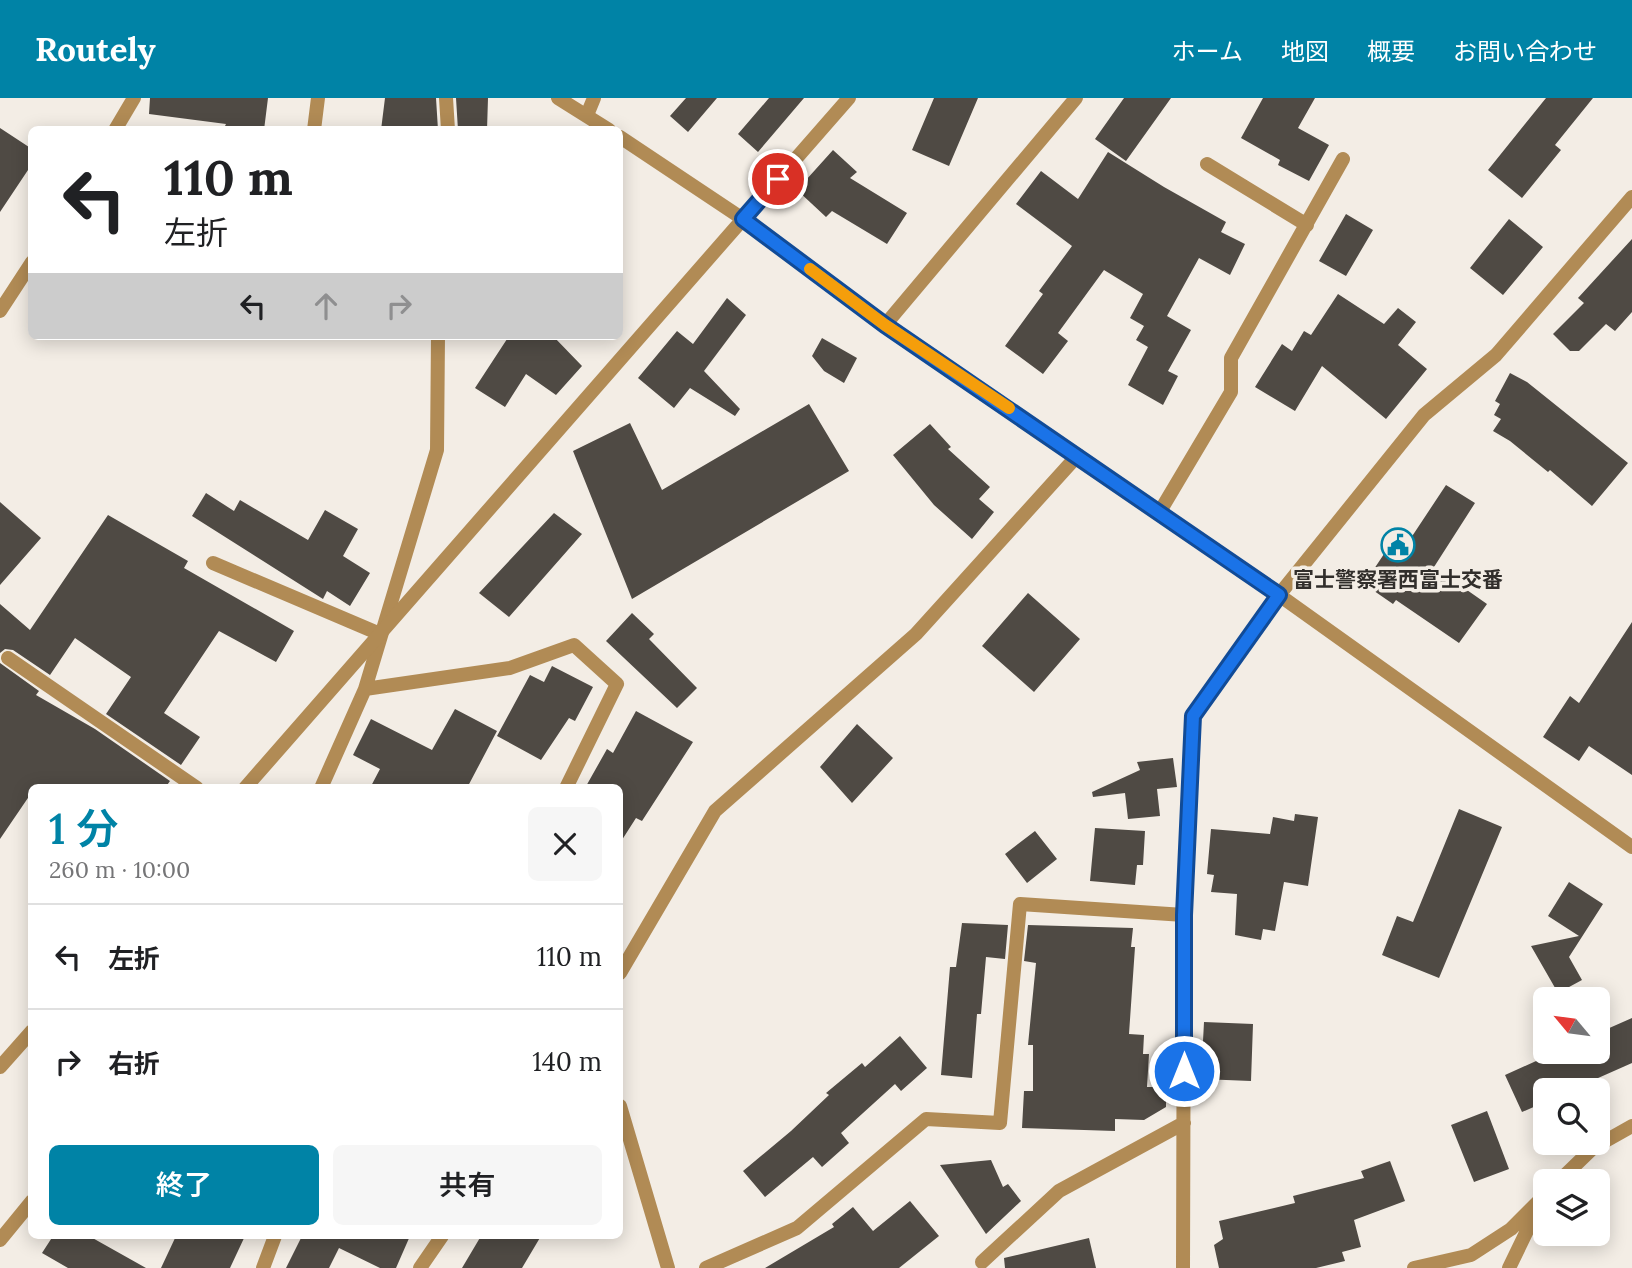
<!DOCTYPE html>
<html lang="ja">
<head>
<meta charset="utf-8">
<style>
  :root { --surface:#fff; --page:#f6f6f6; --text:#202124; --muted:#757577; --line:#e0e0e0; --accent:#0083a6 }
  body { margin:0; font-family:Lora,"Noto Sans JP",serif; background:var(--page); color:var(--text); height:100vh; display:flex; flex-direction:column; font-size:26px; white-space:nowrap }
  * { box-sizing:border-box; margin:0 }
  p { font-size:23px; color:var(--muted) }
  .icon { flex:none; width:38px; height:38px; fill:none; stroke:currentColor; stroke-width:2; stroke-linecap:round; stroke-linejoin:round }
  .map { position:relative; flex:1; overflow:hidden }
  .details { position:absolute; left:28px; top:686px; width:595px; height:455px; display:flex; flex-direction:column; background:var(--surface); border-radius:10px; box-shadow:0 4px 18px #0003 }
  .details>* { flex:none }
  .guide { position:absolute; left:28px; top:28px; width:595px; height:214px; border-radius:10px; box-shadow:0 4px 18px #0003; background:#fff; color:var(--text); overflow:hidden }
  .needle { width:46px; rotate:299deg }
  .buttons { position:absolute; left:1533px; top:889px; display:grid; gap:14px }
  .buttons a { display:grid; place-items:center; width:77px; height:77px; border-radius:10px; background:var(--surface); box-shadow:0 4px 18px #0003; font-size:35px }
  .pin { position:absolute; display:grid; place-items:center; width:60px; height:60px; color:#fff; margin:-30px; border:4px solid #fff; border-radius:50%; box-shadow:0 2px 7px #0007 }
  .me { position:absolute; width:77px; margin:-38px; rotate:0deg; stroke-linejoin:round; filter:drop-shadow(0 0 5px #0008) }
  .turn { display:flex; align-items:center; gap:24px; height:147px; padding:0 21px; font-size:32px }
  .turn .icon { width:91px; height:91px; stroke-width:2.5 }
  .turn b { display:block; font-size:49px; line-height:60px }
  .lanes { display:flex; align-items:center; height:66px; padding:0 21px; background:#0003; justify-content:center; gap:35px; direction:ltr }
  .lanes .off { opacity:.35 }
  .round { display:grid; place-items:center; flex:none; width:74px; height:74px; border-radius:10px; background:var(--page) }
  .overview { display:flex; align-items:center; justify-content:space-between; height:119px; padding:0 21px }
  h1 { font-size:42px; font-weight:600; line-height:52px; color:var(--accent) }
  .cta { display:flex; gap:14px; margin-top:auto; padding:14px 21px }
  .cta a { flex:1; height:80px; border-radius:10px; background:var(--accent); color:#fff; font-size:28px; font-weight:600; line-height:80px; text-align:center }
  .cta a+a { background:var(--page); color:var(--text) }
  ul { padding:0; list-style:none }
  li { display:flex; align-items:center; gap:21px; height:105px; padding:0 21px; border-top:2px solid var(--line) }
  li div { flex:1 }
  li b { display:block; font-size:26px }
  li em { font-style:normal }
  header { display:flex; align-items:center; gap:42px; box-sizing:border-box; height:98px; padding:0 35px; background:var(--accent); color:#fff }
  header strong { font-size:33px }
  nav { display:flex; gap:38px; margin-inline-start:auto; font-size:24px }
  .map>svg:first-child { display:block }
</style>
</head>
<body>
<header>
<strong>Routely</strong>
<nav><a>ホーム</a><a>地図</a><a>概要</a><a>お問い合わせ</a></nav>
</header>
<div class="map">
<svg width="1632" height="1170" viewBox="0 0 1632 1170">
  <rect width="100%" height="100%" fill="#f3ede5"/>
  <path fill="#4f4a44" d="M 150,0 L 268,0 L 264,32 L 225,28 L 226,26 L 149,16 Z
    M 385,0 L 436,0 L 438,32 L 381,32 Z
    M 456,0 L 488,0 L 487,32 L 458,32 Z
    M 686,0 L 717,0 L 688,34 L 670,18 Z
    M 769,0 L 804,0 L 758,54 L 738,36 Z
    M 934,0 L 978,0 L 949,68 L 912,52 Z
    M 1124,0 L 1171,0 L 1126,63 L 1095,41 Z
    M 1263,0 L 1315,0 L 1298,30 L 1329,47 L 1309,83 L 1278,67 L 1280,62 L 1241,40 Z
    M 1546,0 L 1593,0 L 1555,47 L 1561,52 L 1522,100 L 1488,72 Z
    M 0,30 L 32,51 L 32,66 L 0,114 Z
    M 833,52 L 857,74 L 850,80 L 907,115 L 887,146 L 832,113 L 826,119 L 797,92 Z
    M 1108,54 L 1164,89 L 1226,124 L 1221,134 L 1245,146 L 1230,177 L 1199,160 L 1167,218 L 1191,232 L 1168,273 L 1178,278 L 1163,307 L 1128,287 L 1148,249 L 1136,242 L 1144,228 L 1130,220 L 1143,196 L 1104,172 L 1058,235 L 1068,243 L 1043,276 L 1005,248 L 1043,196 L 1039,193 L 1072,148 L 1016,106 L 1041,73 L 1078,101 Z
    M 1346,116 L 1373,132 L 1346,178 L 1319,163 Z
    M 1509,121 L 1543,149 L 1503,197 L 1470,170 Z
    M 1632,141 L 1632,214 L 1615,233 L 1606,226 L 1579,253 L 1570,253 L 1553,236 L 1584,205 L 1578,200 Z
    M 1338,196 L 1384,226 L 1398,210 L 1416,224 L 1398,247 L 1427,271 L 1386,321 L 1322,268 L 1295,313 L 1255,289 L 1282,246 L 1292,253 L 1304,233 L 1311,237 Z
    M 727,200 L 746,217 L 704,273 L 740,311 L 735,318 L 690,290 L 674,310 L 638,280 L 677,233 L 693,246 Z
    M 509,238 L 553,238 L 582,268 L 556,297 L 526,276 L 505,309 L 475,290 Z
    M 822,240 L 857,260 L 844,285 L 824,273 L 812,258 Z
    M 1510,275 L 1527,284 L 1628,365 L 1592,408 L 1550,372 L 1548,374 L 1510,343 L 1493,333 L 1501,321 L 1494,317 L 1500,306 L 1495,303 Z
    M 809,306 L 849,373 L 632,501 L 573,353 L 630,325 L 662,392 Z
    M 930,326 L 951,349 L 948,351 L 990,389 L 979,401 L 994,414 L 972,441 L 934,407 L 893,357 Z
    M 1446,387 L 1475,405 L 1434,469 L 1487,506 L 1459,545 L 1396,502 L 1393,506 L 1364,486 L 1388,450 L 1399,458 Z
    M 206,395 L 234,413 L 240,402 L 308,442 L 325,412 L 358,431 L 343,458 L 370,475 L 350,508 L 327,493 L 323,501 L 192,418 Z
    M 0,404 L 41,440 L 0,487 Z
    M 554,415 L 582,436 L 509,519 L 479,495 Z
    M 108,417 L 188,463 L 184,470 L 294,533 L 276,564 L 219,533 L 164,615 L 200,639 L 181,667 L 106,616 L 131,579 L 75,540 L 50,577 L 13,552 L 5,551 L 0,555 L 0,506 L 30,532 Z
    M 1028,495 L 1080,541 L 1034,594 L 982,548 Z
    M 632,515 L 654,536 L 649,541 L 697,590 L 677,610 L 606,543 Z
    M 1632,524 L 1632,677 L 1589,648 L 1579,663 L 1543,639 L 1570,598 L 1579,605 Z
    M 0,565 L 39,593 L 36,597 L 95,631 L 170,683 L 165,690 L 32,690 L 32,694 L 0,741 Z
    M 552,568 L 593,589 L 575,623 L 569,620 L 541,662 L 497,638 L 530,577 L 544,584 Z
    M 455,611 L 497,633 L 467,690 L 370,690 L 380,671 L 353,657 L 371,621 L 432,652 Z
    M 636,613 L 693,644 L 642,723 L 636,720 L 620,745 L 620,690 L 585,690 L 607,651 L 613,655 Z
    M 857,626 L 893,660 L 852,705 L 820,669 Z
    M 1173,660 L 1177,689 L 1157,691 L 1160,718 L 1128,721 L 1125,695 L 1093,699 L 1092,694 L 1140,672 L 1137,664 Z
    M 1459,711 L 1502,729 L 1439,880 L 1382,857 L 1397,818 L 1413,824 Z
    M 1295,716 L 1318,719 L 1308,788 L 1284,784 L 1275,833 L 1263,831 L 1261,842 L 1235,837 L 1237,796 L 1211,794 L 1214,777 L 1207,776 L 1211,731 L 1270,736 L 1273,719 L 1294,723 Z
    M 1095,730 L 1145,733 L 1143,767 L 1137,767 L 1135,787 L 1090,783 Z
    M 1035,733 L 1057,761 L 1027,785 L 1005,756 Z
    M 1569,784 L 1603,806 L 1569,859 L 1582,882 L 1558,895 L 1531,848 L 1579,838 L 1548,818 Z
    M 962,825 L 1008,827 L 1005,861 L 986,859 L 981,916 L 977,916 L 972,980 L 941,977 L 950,869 L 956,869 Z
    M 1028,827 L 1133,830 L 1131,849 L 1135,849 L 1129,936 L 1144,937 L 1143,956 L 1149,956 L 1147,989 L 1166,989 L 1166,1009 L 1144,1022 L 1115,1021 L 1115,1033 L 1022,1030 L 1024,993 L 1033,993 L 1033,947 L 1028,947 L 1036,865 L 1024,863 Z
    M 1632,920 L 1632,965 L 1571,992 L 1545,992 L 1545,1004 L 1522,1014 L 1505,977 L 1556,954 L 1598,954 L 1598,935 Z
    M 1204,924 L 1253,926 L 1251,983 L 1201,981 Z
    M 900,938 L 927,970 L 901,993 L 895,986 L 841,1035 L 849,1045 L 822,1069 L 813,1059 L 765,1099 L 743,1073 L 791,1033 L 829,997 L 826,995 L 862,965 L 865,969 Z
    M 1487,1013 L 1509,1071 L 1474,1084 L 1451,1027 Z
    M 991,1062 L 1003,1089 L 1008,1086 L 1021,1103 L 986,1136 L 940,1067 Z
    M 1390,1063 L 1405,1103 L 1354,1122 L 1361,1149 L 1342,1154 L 1345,1163 L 1316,1170 L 1219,1170 L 1214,1147 L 1223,1141 L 1219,1123 L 1295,1105 L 1293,1098 L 1364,1080 L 1361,1073 Z
    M 910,1103 L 939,1138 L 899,1170 L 765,1170 L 834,1129 L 832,1126 L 853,1109 L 873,1133 Z
    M 53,1138 L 89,1138 L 146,1170 L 68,1170 L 42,1155 Z
    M 176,1138 L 245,1138 L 230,1170 L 161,1170 Z
    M 302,1138 L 410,1138 L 396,1170 L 380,1170 L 339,1150 L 329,1170 L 286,1170 Z
    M 481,1138 L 541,1138 L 522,1170 L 462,1170 Z
    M 1089,1140 L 1096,1170 L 1005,1170 L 1004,1160 Z"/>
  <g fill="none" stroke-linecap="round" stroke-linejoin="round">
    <path stroke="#b18b55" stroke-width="14" d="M 446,0 L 448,32
      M 587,17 L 594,0
      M 115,32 L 134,0
      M 314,32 L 318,0
      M 1207,66 L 1307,127
      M 0,213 L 32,164
      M 885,227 L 1076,0
      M 1159,415 L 1231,294 L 1231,260 L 1343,61
      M 213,465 L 380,536
      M 8,560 L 197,690
      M 365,591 L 510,570 L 574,547 L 617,586 L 566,690
      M 321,690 L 365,591 L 437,352 L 438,238
      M 620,875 L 715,713 L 916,536 L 1078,357
      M 620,1008 L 668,1170
      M 1559,1083 L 1593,1050 L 1632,1028
      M 0,1142 L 32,1103
      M 982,1164 L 1059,1093 L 1184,1025
      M 263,1170 L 275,1138
      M 420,1170 L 442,1138
      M 706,1170 L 797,1130 L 926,1021 L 1000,1025 L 1020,806 L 1184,817
      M 1183,1170 L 1184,817 L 1193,618 L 1279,497 L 1424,317 L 1496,257 L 1632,99
      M 1414,1170 L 1471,1157 L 1511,1131 L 1545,1097
      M 1509,1170 L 1539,1108"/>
    <path stroke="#b18b55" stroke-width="14" d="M 558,0 L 609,32
      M 620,39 L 743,121 L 885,227 L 1279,497 L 1632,749
      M 245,690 L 849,0
      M 0,969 L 32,933"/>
  </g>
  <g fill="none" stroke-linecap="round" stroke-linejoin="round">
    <defs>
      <path id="route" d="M 778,81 L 743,121 L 885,227 L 1279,497 L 1193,618 L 1184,817 L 1184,973"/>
    </defs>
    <use href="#route" stroke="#114b97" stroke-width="18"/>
    <use href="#route" stroke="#1a73e8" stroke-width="12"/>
    <path stroke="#f59e0b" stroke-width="12" d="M 810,171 L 885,227 L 1009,310"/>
  </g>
  <defs>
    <symbol id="civic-ring" viewBox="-11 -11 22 22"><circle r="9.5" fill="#f3ede5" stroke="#0083a6" stroke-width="1.5"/><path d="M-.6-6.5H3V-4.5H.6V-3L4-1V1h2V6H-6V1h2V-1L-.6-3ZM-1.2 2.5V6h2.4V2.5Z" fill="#0083a6"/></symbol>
  </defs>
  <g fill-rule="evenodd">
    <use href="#civic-ring" x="1379" y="428" width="38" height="38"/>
  </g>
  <g text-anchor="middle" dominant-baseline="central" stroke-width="7" stroke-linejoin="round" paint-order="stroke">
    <g font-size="21" font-weight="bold" fill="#312e2b" stroke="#f3ede5">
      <text x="1398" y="481">富士警察署西富士交番</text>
    </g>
  </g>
</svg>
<div class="buttons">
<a><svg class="needle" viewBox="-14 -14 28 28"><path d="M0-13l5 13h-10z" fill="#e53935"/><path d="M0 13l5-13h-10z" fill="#757577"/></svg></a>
<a><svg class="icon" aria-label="search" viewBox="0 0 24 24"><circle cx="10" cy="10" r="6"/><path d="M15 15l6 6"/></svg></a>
<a><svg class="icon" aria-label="layers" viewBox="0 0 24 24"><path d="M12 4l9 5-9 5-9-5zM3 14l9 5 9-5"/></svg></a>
</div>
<div class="pin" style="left:778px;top:81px;background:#d93025"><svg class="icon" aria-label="arrive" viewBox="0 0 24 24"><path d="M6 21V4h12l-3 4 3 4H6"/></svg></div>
<svg class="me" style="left:1184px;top:973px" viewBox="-20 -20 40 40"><circle r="17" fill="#1a73e8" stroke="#fff" stroke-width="3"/><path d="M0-11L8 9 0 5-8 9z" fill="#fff"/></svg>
<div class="guide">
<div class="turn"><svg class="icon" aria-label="left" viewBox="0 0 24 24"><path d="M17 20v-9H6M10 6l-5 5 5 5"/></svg><div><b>110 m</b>左折</div></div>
<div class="lanes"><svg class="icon" aria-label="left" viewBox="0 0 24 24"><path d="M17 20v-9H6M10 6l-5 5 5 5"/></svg><svg class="icon off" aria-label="ahead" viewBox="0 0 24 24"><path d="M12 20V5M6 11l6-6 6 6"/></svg><svg class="icon off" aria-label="right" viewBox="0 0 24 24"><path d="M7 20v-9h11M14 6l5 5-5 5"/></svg></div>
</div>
<section class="details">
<div class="overview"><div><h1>1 分</h1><p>260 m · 10:00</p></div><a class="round"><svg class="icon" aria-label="close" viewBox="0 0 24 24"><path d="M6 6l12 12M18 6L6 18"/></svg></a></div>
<ul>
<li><svg class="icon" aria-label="left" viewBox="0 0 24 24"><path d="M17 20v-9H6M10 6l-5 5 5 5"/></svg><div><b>左折</b></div><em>110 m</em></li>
<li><svg class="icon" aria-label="right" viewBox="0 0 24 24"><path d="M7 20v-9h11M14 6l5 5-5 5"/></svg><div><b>右折</b></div><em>140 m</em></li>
</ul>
<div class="cta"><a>終了</a><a>共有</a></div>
</section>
</div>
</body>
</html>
